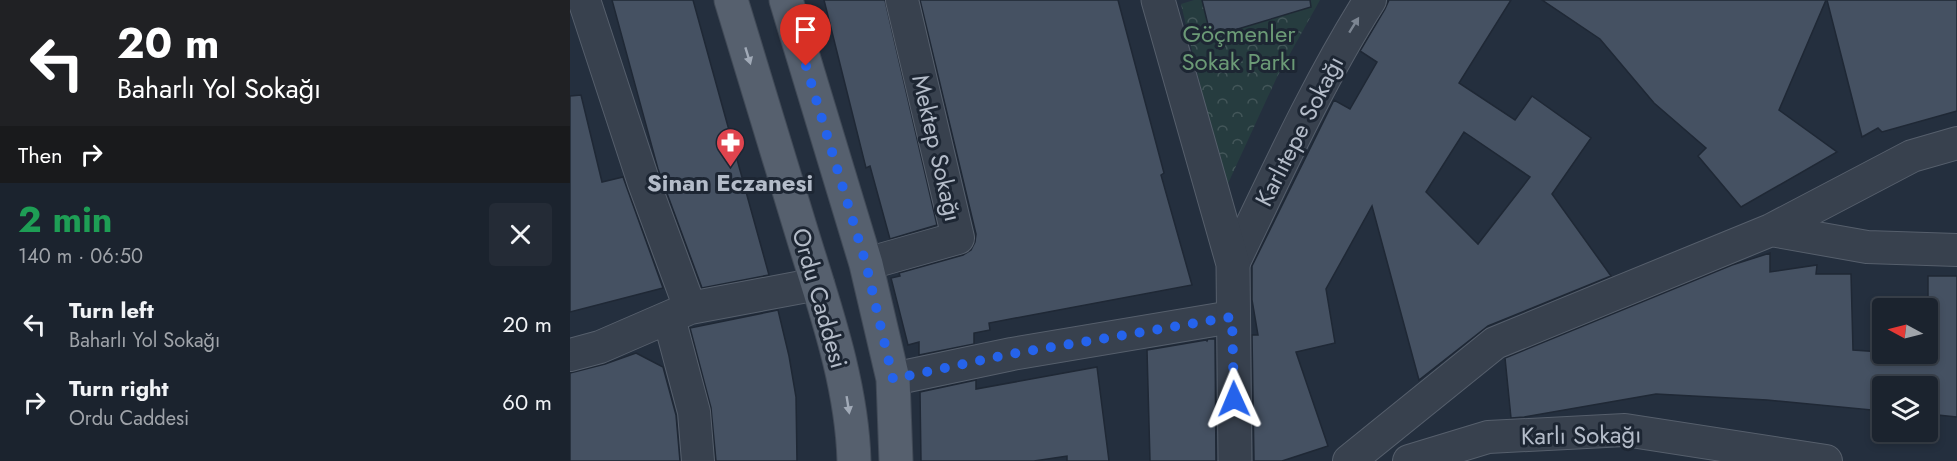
<!DOCTYPE html>
<html lang="en">
<head>
<meta charset="utf-8">
<style>
  :root { --surface:#1b232e; --page:#242b36; --text:#f1f3f6; --muted:#a0a4aa; --line:#39404a }
  body { margin:0; font-family:Jost,sans-serif; background:var(--page); color:var(--text); height:100vh; display:flex; flex-direction:column; font-size:22px; white-space:nowrap }
  * { box-sizing:border-box; margin:0 }
  p { font-size:20px; color:var(--muted) }
  .icon { flex:none; width:33px; height:33px; fill:none; stroke:currentColor; stroke-width:2; stroke-linecap:round; stroke-linejoin:round }
  .map { position:relative; flex:1; overflow:hidden }
  .details { display:flex; flex-direction:column; background:var(--surface); width:570px }
  .details>* { flex:none }
  .guide { background:#202124; color:#fff; overflow:hidden }
  .needle { width:39px; rotate:277deg }
  .buttons { position:absolute; left:1302px; top:298px; display:grid; gap:12px }
  .buttons a { display:grid; place-items:center; width:66px; height:66px; border-radius:6px; background:var(--surface); box-shadow:0 3px 9px #0003,0 0 0 2px var(--line); font-size:30px }
  .pin { position:absolute; display:grid; place-items:center; width:51px; height:51px; color:#fff; margin:-62px -26px; border-radius:50% 50% 50% 0; rotate:-45deg; box-shadow:0 0 6px #0007 }
  .pin .icon { rotate:45deg }
  .me { position:absolute; width:66px; margin:-33px; rotate:359deg; stroke-linejoin:round; filter:drop-shadow(0 0 4px #0008) }
  .turn { display:flex; align-items:center; gap:21px; height:126px; padding:0 18px; font-size:27px }
  .turn .icon { width:78px; height:78px; stroke-width:2.5 }
  .turn b { display:block; font-size:42px; line-height:51px }
  .then { display:flex; align-items:center; height:57px; padding:0 18px; background:#0003; gap:12px; font-size:22px }
  .round { display:grid; place-items:center; flex:none; width:63px; height:63px; border-radius:6px; background:var(--page) }
  .head { display:flex; align-items:center; justify-content:space-between; height:102px; padding:0 18px }
  h1 { font-size:36px; font-weight:700; line-height:45px; color:#1e9e55 }
  ul { padding:0; list-style:none }
  li { display:flex; align-items:center; gap:18px; height:78px; padding:0 18px }
  li div { flex:1 }
  li b { display:block; font-size:22px }
  li em { font-style:normal }
  main { display:flex; flex:1; min-height:0 }
  .map>svg:first-child { display:block }
</style>
</head>
<body>
<main>
<section class="details">
<div class="guide">
<div class="turn"><svg class="icon" aria-label="left" viewBox="0 0 24 24"><path d="M17 20v-9H6M10 6l-5 5 5 5"/></svg><div><b>20 m</b>Baharlı Yol Sokağı</div></div>
<div class="then">Then<svg class="icon" aria-label="right" viewBox="0 0 24 24"><path d="M7 20v-9h11M14 6l5 5-5 5"/></svg></div>
</div>
<div class="head"><div><h1>2 min</h1><p>140 m · 06:50</p></div><a class="round"><svg class="icon" aria-label="close" viewBox="0 0 24 24"><path d="M6 6l12 12M18 6L6 18"/></svg></a></div>
<ul>
<li><svg class="icon" aria-label="left" viewBox="0 0 24 24"><path d="M17 20v-9H6M10 6l-5 5 5 5"/></svg><div><b>Turn left</b><p>Baharlı Yol Sokağı</p></div><em>20 m</em></li>
<li><svg class="icon" aria-label="right" viewBox="0 0 24 24"><path d="M7 20v-9h11M14 6l5 5-5 5"/></svg><div><b>Turn right</b><p>Ordu Caddesi</p></div><em>60 m</em></li>
</ul>
</section>
<div class="map">
<svg width="1387" height="461" viewBox="0 0 1387 461">
  <defs>
    <pattern id="park-crowns" width="20" height="18" patternUnits="userSpaceOnUse" patternTransform="scale(1.5)"><rect width="20" height="18" fill="#263c3f"/><path d="M2 6a3 3 0 1 1 6 0M12 15a3 3 0 1 1 6 0" fill="none" stroke="#435659"/></pattern>
  </defs>
  <rect width="100%" height="100%" fill="#242f3e"/>
  <path fill="url(#park-crowns)" d="M 624,0 L 750,0 L 707,77 L 655,190 L 611,4 Z"/>
  <path fill="#455162" stroke="#1f2835" stroke-width="1.5" fill-rule="evenodd" d="M 42,0 L 123,0 L 199,275 L 132,288 L 88,169 Z
    M 254,0 L 315,0 L 367,225 L 320,239 L 300,166 L 296,168 Z
    M 350,0 L 548,0 L 594,173 L 591,175 L 622,285 L 419,323 L 420,330 L 404,333 L 404,344 L 349,355 L 349,342 L 338,345 L 321,278 L 330,276 L 329,273 L 393,255 L 401,250 L 405,242 L 406,234 Z
    M 632,0 L 740,0 L 741,7 L 641,37 Z
    M 819,0 L 941,0 L 889,83 L 945,120 L 962,96 L 1021,138 L 982,194 L 1041,276 L 918,326 L 849,380 L 802,206 L 756,289 L 765,343 L 726,352 L 758,446 L 712,461 L 684,461 L 682,335 L 688,335 L 682,300 L 682,266 L 764,100 L 780,109 L 807,62 L 790,51 L 815,9 ZM 894,132 L 960,177 L 908,244 L 856,192 Z
    M 972,0 L 1256,0 L 1209,110 L 1267,152 L 1171,207 L 1128,156 L 1136,148 L 1084,103 L 1030,39 Z
    M 1257,0 L 1387,0 L 1387,111 L 1312,132 L 1308,128 L 1292,137 Z
    M 11,95 L 32,182 L 53,177 L 93,288 L 0,312 L 0,96 Z
    M 1200,253 L 1200,272 L 1247,265 L 1246,274 L 1281,274 L 1283,350 L 1312,352 L 1312,354 L 1358,356 L 1358,276 L 1387,276 L 1387,417 L 1358,414 L 1358,387 L 1312,387 L 1312,411 L 1197,400 L 1086,394 L 954,417 L 941,418 L 935,358 L 1162,265 Z
    M 208,310 L 219,356 L 226,397 L 227,461 L 146,461 L 141,408 L 120,328 Z
    M 638,339 L 645,339 L 646,461 L 580,461 L 577,350 L 636,340 L 637,341 Z
    M 66,353 L 93,367 L 106,415 L 110,461 L 0,461 L 0,373 L 35,364 Z
    M 527,367 L 539,461 L 497,461 L 497,456 L 464,461 L 351,461 L 350,392 L 406,380 L 406,389 Z"/>
  <g fill="none" stroke-linecap="round" stroke-linejoin="round">
    <defs>
      <path id="minor" d="M 14,0 L 74,183 L 120,308
        M 1201,230 L 1297,247 L 1387,250
        M 296,264 L 388,238 L 332,0
        M 663,264 C 706,175 747,84 800,0
        M 99,318 L 124,412 L 128,461
        M 0,355 L 30,347 L 120,308 L 248,284
        M 323,379 L 442,354 L 662,317
        M 779,461 L 925,343 L 1201,230 L 1342,156 L 1387,143
        M 839,461 L 918,437 L 1055,430 L 1256,461"/>
      <path id="tertiary" d="M 588,0 L 663,264 L 665,461"/>
      <path id="primary" d="M 161,0 C 185,80 210,160 234,240 C 256,311 282,386 284,461
        M 216,0 L 296,264 L 323,379 L 326,461"/>
    </defs>
    <use href="#minor" stroke="#565f6c" stroke-width="34"/>
    <use href="#tertiary" stroke="#565f6c" stroke-width="35"/>
    <use href="#primary" stroke="#414a57" stroke-width="35"/>
    <use href="#minor" stroke="#38414e" stroke-width="32"/>
    <use href="#tertiary" stroke="#38414e" stroke-width="33"/>
    <use href="#primary" stroke="#56606e" stroke-width="33"/>
  </g>
  <defs><path id="oneway-solid" d="M-6-.8H1V-3.2L6.5 0L1 3.2V.8H-6Z" transform="scale(1.5)"/></defs>
  <use fill="#7c8592" href="#oneway-solid" transform="translate(784 25) rotate(-58)"/>
  <g fill="#a1aab7">
    <use href="#oneway-solid" transform="translate(178 56) rotate(73)"/>
    <use href="#oneway-solid" transform="translate(278 405) rotate(81)"/>
  </g>
  <g fill="none" stroke-linecap="round" stroke-linejoin="round">
    <path stroke="#2563eb" stroke-width="10" stroke-dasharray="0 18" d="M 236,66 L 296,264 L 323,379 L 441,354 L 662,317 L 664,399"/>
  </g>
  <defs>
    <symbol id="pharmacy-pin" viewBox="-11 -11 22 30"><path d="M0 17L-7.5 6A9.5 9.5 0 1 1 7.5 6Z" fill="#e0444e" stroke="#1d2633"/><path d="M-2-6h4v4h4v4h-4v4h-4v-4h-4v-4h4Z" fill="#fff"/></symbol>
  </defs>
  <g fill-rule="evenodd">
    <use href="#pharmacy-pin" x="144" y="126" width="33" height="45"/>
  </g>
  <g text-anchor="middle" dominant-baseline="central" stroke-width="6" stroke-linejoin="round" paint-order="stroke">
    <g font-size="24" fill="#6b9a76" stroke="#1d2633">
      <text x="669" y="33">Göçmenler<tspan x="669" dy="28">Sokak Parkı</tspan></text>
    </g>
    <g font-size="24" fill="#b4bcc9" stroke="#1d2633">
      <text transform="translate(729 131) rotate(-63)">Karlıtepe Sokağı</text>
      <text transform="translate(367 148) rotate(77)">Mektep Sokağı</text>
      <text transform="translate(250 298) rotate(74)">Ordu Caddesi</text>
      <text transform="translate(1011 435) rotate(-1)">Karlı Sokağı</text>
    </g>
    <g font-size="24" font-weight="bold" fill="#b4bcc9" stroke="#1d2633">
      <text x="160" y="182">Sinan Eczanesi</text>
    </g>
  </g>
</svg>
<div class="buttons">
<a><svg class="needle" viewBox="-14 -14 28 28"><path d="M0-13l5 13h-10z" fill="#e53935"/><path d="M0 13l5-13h-10z" fill="#a0a4aa"/></svg></a>
<a><svg class="icon" aria-label="layers" viewBox="0 0 24 24"><path d="M12 4l9 5-9 5-9-5zM3 14l9 5 9-5"/></svg></a>
</div>
<div class="pin" style="left:236px;top:66px;background:#d93025"><svg class="icon" aria-label="arrive" viewBox="0 0 24 24"><path d="M6 21V4h12l-3 4 3 4H6"/></svg></div>
<svg class="me" style="left:664px;top:399px" viewBox="-20 -20 40 40"><path d="M0-17L14 15 0 8-14 15z" fill="#2563eb" stroke="#fff" stroke-width="4"/></svg>
</div>
</main>
</body>
</html>
